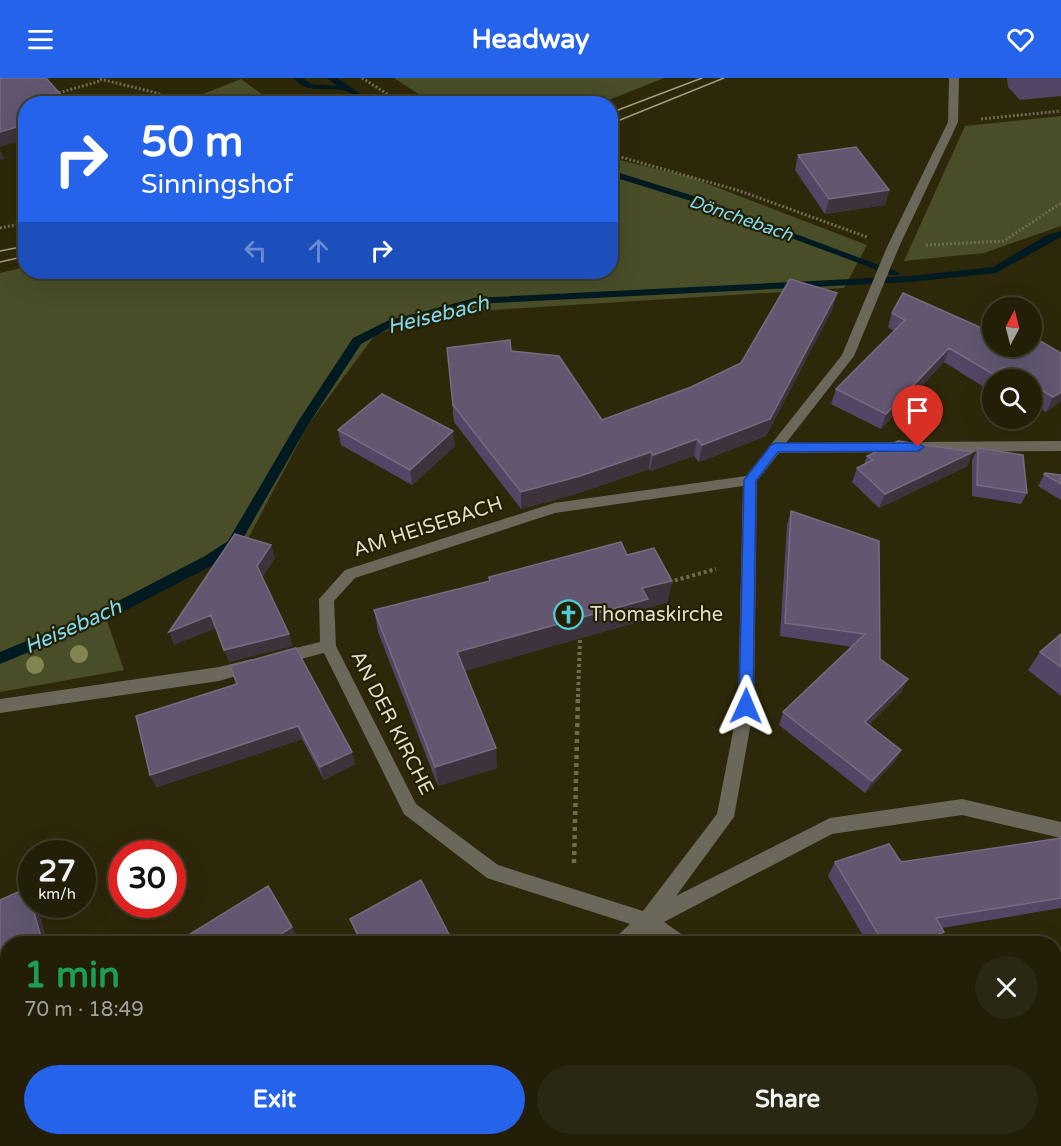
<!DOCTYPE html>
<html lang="en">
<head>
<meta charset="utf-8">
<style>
  :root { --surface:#221e08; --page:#2a2712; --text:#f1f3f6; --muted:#a2a29c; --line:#3f3c29; --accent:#2563eb }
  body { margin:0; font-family:"Varela Round",sans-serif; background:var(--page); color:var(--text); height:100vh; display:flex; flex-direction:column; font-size:22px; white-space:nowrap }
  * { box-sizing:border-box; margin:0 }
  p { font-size:20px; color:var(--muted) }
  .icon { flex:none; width:33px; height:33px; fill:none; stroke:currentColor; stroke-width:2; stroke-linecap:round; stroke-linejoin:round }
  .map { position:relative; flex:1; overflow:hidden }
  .panel { position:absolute; left:0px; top:858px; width:1062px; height:210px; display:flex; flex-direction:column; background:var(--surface); border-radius:24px 24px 0 0; box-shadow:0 6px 24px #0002,0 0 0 2px var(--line) }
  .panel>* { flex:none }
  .guide { position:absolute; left:18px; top:18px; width:600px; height:183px; border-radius:24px; box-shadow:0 6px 24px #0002,0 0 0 2px var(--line); background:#2563eb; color:#fff; overflow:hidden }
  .needle { width:39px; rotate:7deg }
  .fabs { position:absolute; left:982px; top:219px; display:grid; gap:12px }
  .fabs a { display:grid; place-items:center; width:60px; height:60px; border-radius:50%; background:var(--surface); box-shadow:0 6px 24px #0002,0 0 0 2px var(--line); font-size:30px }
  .speed { position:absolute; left:18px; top:762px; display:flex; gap:12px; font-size:30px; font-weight:700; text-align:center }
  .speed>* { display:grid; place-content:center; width:78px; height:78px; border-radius:50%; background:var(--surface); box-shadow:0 6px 24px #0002,0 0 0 2px var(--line); line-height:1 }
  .speed small { font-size:15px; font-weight:400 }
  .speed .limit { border:9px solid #d22; background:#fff; color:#111 }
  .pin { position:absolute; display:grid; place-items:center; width:51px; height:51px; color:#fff; margin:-62px -26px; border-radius:50% 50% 50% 0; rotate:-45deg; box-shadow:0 0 6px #0007 }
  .pin .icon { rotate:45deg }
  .me { position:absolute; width:66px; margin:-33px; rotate:1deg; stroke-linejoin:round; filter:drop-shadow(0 0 4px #0008) }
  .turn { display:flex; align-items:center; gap:21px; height:126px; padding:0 24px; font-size:27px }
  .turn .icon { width:78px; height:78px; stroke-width:2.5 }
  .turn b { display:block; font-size:42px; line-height:51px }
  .lanes { display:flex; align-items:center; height:57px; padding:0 24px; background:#0003; justify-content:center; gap:30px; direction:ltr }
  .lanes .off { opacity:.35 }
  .round { display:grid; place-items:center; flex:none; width:63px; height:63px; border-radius:32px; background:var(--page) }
  .overview { display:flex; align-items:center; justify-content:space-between; height:102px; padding:0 24px }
  h1 { font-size:36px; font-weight:800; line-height:45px; color:#1e9e55 }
  .button { display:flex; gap:12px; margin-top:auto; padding:12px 24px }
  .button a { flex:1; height:69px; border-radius:36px; background:var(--accent); color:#fff; font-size:24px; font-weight:800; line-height:69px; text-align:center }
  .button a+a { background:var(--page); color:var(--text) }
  header { display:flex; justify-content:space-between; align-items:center; height:78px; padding:0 24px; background:var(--accent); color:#fff; font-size:27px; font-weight:800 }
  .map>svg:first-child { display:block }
</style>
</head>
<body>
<header><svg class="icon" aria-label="menu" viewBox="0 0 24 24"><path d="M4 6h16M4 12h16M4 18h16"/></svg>Headway<svg class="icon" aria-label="heart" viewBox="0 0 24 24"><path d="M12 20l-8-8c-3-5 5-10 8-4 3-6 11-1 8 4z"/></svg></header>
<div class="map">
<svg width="1061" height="1068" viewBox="0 0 1061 1068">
  <rect width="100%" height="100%" fill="#2e280b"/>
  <path fill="#494e29" d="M 394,0 L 664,0 L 601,25 L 434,26 Z
    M 241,1 L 274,25 L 208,25 L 198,18 Z
    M 1061,38 L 1061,148 L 984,175 L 904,183 L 965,48 Z
    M 611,80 L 690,99 L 867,167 L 844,210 L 477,233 L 395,250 L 375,257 L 308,347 L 243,470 L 105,537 L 124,592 L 0,614 L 0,195 L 25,189 L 26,194 L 610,194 Z"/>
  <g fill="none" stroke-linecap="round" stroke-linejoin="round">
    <path fill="#001a21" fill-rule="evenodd" d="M 293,0 L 303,0 L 311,6 L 337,8 L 327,0 L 337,0 L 376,26 C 360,26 359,18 346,13 C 326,7 311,18 293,0 Z
      M 610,92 L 697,119 L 900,195 L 899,197 L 891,197 L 691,123 L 610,98 Z
      M 1061,153 L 1061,159 L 996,195 L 910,204 L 475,226 L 395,247 L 361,266 L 308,347 L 238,469 L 215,486 L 109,541 L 0,586 L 0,574 L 99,533 L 205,478 L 228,463 L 299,342 L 353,260 L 387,243 L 475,220 L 910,198 L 993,189 L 1047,157 Z"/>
    <path stroke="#6f6a52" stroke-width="3" stroke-dasharray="2 2" stroke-linecap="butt" d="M 362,0 L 403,26
      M 100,1 L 157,15 L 181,26
      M 55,16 L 100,3
      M 981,41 L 1061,33
      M 610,76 L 740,113 L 867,159
      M 0,150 L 26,145
      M 926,167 L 1004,163 L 1061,125"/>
    <path stroke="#6f6a52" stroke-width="4" stroke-dasharray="3 3" stroke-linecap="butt" d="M 669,504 L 716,491
      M 578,619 L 580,561"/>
    <path stroke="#6f6a52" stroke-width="4.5" stroke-dasharray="4 4" stroke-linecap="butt" d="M 574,785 L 578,617"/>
    <path fill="#6b675a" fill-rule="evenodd" d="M 949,0 L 959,0 L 958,44 L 899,169 L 854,278 L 786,365 L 1061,363 L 1061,373 L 779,375 L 757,403 L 754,628 L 734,739 L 676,818 L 830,740 L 962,721 L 1061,744 L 1061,760 L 962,737 L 832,756 L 664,844 L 687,860 L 689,866 L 664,866 L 658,861 L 658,866 L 640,866 L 639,862 L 636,866 L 613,866 L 615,860 L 630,846 L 487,800 L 404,736 L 324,575 L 281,586 L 276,585 L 273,580 L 276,575 L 320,564 L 319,521 L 345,492 L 554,425 L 746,398 L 842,277 L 887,169 L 948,44 ZM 743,408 L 738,628 L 717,736 L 643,833 L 498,787 L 416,726 L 336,568 L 334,523 L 355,500 L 555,435 Z
      M 252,581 L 257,582 L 260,587 L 257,592 L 219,603 L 0,635 L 0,621 L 219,589 Z
      M 352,1060 L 382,1060 L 378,1068 L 349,1068 Z
      M 676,1060 L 696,1060 L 699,1068 L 679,1068 Z
      M 883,1060 L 906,1060 L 909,1068 L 886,1068 Z"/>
    <path stroke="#a19d88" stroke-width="1.5" d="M 610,35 L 702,0
      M 610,46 L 724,0
      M 0,173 L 26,168
      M 0,184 L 26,178"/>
  </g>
  <g fill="#838652">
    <circle cx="79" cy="576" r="9"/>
    <circle cx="35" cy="587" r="9"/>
  </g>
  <path fill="#544567" d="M 1007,0 L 1061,0 L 1061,18 L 1020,22 L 1008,9 Z
    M 798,77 L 889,112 L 885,127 L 825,136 L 795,92 Z
    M 837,215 L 832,232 L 766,358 L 699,384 L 694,378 L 650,393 L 649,391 L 579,415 L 521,431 L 454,344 L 447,270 L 511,273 L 602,342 L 691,309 L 741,285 Z
    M 903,215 L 993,255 L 993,268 L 1032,268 L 1032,258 L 1061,275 L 1061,323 L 1046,334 L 1032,325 L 1032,302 L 993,302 L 993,307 L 987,311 L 944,284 L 881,351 L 831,326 L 836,311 L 894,253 L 888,249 L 892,235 Z
    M 338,352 L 455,368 L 412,407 L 341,367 Z
    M 978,370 L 1027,415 L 1021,426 L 972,418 L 972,382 Z
    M 867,378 L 967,388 L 879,430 L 852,404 L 857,390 L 864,386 Z
    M 1045,395 L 1061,397 L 1061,422 L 1038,408 Z
    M 791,433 L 880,581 L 908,601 L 901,614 L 869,647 L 901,672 L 894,684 L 865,715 L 779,647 L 783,634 L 852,569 L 780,558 L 787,447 Z
    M 627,477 L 668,524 L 647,530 L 645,542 L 464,593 L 497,690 L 438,708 L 378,554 L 374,532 L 489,503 L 489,499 Z
    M 1061,556 L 1061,618 L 1028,592 L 1040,574 Z
    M 237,606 L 355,686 L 324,702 L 302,661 L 157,709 L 150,697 Z
    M 1061,760 L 1061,830 L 942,850 L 944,854 L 935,865 L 868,866 L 828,798 L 835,784 L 901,784 Z
    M 350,841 L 454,866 L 361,866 L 354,852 Z
    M 735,1060 L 846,1060 L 851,1068 L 739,1068 Z
    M 979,1060 L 997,1060 L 983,1067 Z
    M 1023,1060 L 1054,1060 L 1061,1068 L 1028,1068 Z"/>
  <path fill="#3e333d" d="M 26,46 L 26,61 L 0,69 L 0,54 Z
    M 0,72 L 4,81 L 0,82 Z
    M 889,112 L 885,127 L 825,136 L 829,121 Z
    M 837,215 L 832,232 L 766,358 L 699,384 L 702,367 Z
    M 949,270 L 944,284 L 881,351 L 886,336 Z
    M 1004,289 L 998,302 L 993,302 L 993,307 L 987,311 L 993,296 Z
    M 1061,314 L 1061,323 L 1046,334 L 1053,319 Z
    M 453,353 L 455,368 L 412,407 L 410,392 Z
    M 697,361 L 694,378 L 650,393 L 653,377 Z
    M 651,374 L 649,391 L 579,415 L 521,431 L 521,414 Z
    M 973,374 L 967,388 L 879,430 L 885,416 Z
    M 271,467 L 275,480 L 261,502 L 257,488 Z
    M 672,503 L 668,524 L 647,530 L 645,542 L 458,595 L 457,574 L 642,510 Z
    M 211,537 L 216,550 L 174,567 L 169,554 Z
    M 289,556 L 293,568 L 229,584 L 224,572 Z
    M 908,601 L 901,614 L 859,657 L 865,644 Z
    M 298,648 L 302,661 L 157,709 L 150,697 Z
    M 496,670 L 497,690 L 438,708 L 435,689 Z
    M 901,672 L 894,684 L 865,715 L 872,703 Z
    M 352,674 L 355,686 L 324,702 L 320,689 Z
    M 27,810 L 32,815 L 32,826 Z
    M 32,826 L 37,826 L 48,866 L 43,866 Z
    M 292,849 L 296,857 L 283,866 L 266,866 Z
    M 944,854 L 935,866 L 932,860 Z
    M 144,1060 L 149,1060 L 151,1068 L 146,1068 Z
    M 296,1060 L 307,1060 L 299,1065 Z
    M 993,1060 L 997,1060 L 983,1067 Z"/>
  <path fill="#625671" stroke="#766b7f" stroke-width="1.5" d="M 0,0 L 46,0 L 69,26 L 26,26 L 26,46 L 0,54 Z
    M 856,69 L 889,112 L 829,121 L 798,77 Z
    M 790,201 L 837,215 L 770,341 L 702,367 L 697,361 L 653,377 L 651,374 L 580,398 L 521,414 L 453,327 L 447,270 L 510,262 L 511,273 L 559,278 L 602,342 L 691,309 L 741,285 Z
    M 903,215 L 993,255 L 993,268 L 1032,268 L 1032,258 L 1061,275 L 1061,314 L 1053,319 L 1032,306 L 1032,302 L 1024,302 L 1004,289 L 993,296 L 949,270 L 886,336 L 836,311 L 905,242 L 892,235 Z
    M 382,316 L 453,353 L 410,392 L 338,352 Z
    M 898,363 L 973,374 L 885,416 L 857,390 L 873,382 L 867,378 Z
    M 978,370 L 1023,377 L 1027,415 L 977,407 Z
    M 1045,395 L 1061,397 L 1061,406 L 1044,396 Z
    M 791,433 L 879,463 L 880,581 L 908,601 L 865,644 L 901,672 L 872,703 L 783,634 L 865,556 L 785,545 Z
    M 235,456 L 271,467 L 257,488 L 289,556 L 224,572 L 211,537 L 169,554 Z
    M 621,464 L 627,477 L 654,470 L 672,503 L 642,510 L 648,521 L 457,574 L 496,670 L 435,689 L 374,532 L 490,503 L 489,499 Z
    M 1061,556 L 1061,589 L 1040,574 Z
    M 296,570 L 352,674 L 320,689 L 298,648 L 150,697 L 136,638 L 237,606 L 230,588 Z
    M 1061,760 L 1061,820 L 936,840 L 944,854 L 932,860 L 935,866 L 884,866 L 835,784 L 889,766 L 901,784 Z
    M 421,802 L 454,866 L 363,866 L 350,841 Z
    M 268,808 L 292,849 L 266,866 L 174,866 Z
    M 27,810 L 43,866 L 8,866 L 8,929 L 0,902 L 0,822 Z
    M 1054,959 L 1061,967 L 1061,1068 L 1047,1068 L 1042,1060 L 1054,1060 Z
    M 41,1060 L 144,1060 L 146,1068 L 40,1068 L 42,1067 Z
    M 463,1060 L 609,1060 L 614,1068 L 451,1068 Z
    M 743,1060 L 846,1060 L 851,1068 L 747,1068 Z"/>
  <path fill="#2563eb" stroke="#184099" stroke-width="1.5" d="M 775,365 L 918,365 L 924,369 L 918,373 L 778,374 L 756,403 L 753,628 L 751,633 L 746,634 L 741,633 L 739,628 L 744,402 L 771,367 Z"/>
  <defs>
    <symbol id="church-ring" viewBox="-11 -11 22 22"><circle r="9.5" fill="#241f02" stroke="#52ccd6" stroke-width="1.5"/><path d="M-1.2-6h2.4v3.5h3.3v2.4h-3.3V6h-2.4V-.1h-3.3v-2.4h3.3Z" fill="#52ccd6"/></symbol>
  </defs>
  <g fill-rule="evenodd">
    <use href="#church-ring" x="552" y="520" width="33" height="33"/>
  </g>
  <g text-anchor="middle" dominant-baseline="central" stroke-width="4.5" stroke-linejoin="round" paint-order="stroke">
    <g font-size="18" font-style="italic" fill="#7fd9f2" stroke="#241f02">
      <text transform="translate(741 140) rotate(19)">Dönchebach</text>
    </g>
    <g font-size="20" fill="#dfdccb" stroke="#241f02">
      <text transform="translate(428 449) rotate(-18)">AM HEISEBACH</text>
      <text transform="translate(392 645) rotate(63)">AN DER KIRCHE</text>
    </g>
    <g font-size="20" fill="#dfdccb" stroke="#241f02" text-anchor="start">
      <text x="590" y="537">Thomaskirche</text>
    </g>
    <g font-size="21" font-style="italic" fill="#7fd9f2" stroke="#241f02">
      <text transform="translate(438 237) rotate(-14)">Heisebach</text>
      <text transform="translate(73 549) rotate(-24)">Heisebach</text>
    </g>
  </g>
</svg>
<div class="fabs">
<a><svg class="needle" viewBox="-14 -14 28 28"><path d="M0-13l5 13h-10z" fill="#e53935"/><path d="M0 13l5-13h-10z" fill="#a2a29c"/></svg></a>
<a><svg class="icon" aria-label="search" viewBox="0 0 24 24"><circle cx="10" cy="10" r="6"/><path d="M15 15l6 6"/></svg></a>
</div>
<div class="speed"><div>27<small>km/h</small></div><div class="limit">30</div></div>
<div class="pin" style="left:918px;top:369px;background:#d93025"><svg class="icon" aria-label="arrive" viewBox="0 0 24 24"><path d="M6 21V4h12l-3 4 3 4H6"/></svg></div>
<svg class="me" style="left:746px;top:628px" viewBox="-20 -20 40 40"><path d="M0-17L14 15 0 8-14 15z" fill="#2563eb" stroke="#fff" stroke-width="4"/></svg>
<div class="guide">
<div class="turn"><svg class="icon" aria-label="right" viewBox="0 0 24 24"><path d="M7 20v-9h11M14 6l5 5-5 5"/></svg><div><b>50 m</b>Sinningshof</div></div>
<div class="lanes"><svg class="icon off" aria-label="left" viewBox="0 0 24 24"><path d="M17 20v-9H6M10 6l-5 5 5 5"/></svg><svg class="icon off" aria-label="ahead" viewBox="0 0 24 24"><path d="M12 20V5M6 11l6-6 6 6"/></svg><svg class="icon" aria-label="right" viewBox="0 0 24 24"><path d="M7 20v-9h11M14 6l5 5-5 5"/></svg></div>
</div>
<section class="panel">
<div class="overview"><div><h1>1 min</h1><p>70 m · 18:49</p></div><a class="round"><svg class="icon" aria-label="close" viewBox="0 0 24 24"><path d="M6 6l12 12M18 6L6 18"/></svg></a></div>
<div class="button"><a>Exit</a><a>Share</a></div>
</section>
</div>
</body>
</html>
